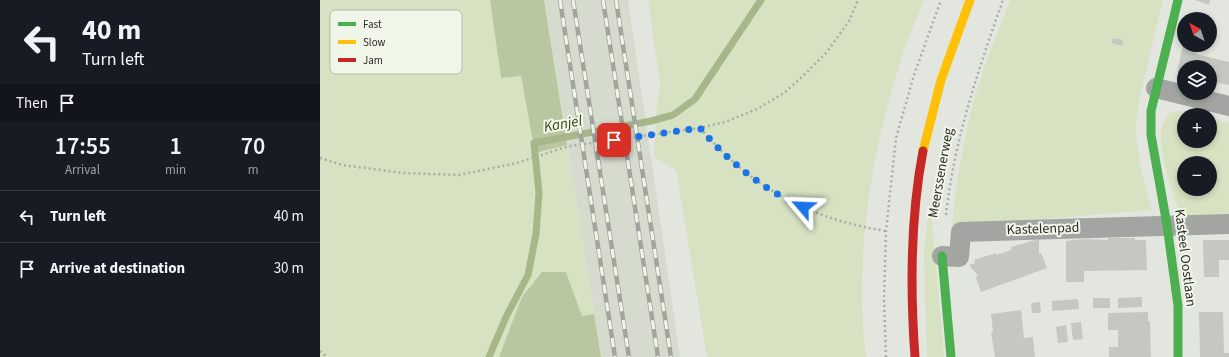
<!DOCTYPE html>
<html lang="en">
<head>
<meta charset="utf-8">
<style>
  :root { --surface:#171b24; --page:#20242c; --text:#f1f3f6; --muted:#9ea1a6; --line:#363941 }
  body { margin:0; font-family:"Source Sans 3",sans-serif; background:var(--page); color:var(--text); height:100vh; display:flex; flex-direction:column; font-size:15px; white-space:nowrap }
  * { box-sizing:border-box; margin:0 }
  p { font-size:13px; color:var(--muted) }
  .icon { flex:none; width:22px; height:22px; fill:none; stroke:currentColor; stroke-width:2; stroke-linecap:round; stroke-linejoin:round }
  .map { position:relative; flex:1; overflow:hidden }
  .side { display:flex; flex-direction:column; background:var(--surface); width:320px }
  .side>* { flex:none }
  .guide { background:#171b24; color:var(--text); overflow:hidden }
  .needle { width:26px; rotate:320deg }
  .fabs { position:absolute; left:857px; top:12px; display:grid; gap:8px }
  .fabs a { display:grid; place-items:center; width:40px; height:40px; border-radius:50%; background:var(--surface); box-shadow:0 2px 6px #0003; font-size:20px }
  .pin { position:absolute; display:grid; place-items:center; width:34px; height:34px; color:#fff; margin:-17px; border-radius:8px; box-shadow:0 2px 6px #0006 }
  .me { position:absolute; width:44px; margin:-22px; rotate:296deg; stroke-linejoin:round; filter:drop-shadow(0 0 3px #0008) }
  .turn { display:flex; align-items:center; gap:14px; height:84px; padding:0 16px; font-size:18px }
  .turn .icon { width:52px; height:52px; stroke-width:2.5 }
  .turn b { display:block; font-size:28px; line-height:34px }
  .then { display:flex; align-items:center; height:38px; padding:0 16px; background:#0003; gap:8px; font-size:15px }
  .eta { display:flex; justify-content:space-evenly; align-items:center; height:68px; text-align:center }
  .eta b { font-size:24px; font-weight:600; line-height:28px }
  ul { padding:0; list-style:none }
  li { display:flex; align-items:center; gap:12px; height:52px; padding:0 16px; border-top:1px solid var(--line) }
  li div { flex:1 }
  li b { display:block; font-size:15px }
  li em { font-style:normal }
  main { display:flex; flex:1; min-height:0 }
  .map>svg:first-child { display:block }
</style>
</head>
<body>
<main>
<section class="side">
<div class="guide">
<div class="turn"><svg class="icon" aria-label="left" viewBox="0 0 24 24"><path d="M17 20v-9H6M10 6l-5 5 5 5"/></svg><div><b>40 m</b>Turn left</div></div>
<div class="then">Then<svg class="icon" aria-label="arrive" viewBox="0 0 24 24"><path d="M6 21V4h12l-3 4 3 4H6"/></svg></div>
</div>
<div class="eta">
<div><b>17:55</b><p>Arrival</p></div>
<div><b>1</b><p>min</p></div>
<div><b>70</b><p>m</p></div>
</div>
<ul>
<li><svg class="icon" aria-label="left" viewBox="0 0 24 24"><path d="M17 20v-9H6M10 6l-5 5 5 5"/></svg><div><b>Turn left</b></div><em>40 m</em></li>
<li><svg class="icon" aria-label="arrive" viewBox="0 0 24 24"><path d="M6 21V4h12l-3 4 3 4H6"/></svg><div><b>Arrive at destination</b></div><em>30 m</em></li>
</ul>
</section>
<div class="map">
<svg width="909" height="357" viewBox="0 0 909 357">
  <rect width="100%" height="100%" fill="#e3e6de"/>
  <path fill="#d6dccd" d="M 224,0 L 308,0 L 360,357 L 281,357 Z"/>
  <path fill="#d6e2c2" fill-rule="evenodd" d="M 0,0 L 170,0 L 181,78 L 201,76 L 215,153 L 247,145 L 274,314 L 262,316 L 246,272 L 179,357 L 0,357 Z
    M 328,0 L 604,0 C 597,19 588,37 582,57 C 551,152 534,257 546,357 L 387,357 L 356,170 L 334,157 L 336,114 L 340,84 Z
    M 690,0 L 843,0 L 820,96 L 815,128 L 820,164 L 832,210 L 632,226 C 637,175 646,122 662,74 C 671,49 681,25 690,0 Z
    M 857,111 L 879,115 L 864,115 L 864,141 L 890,141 L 890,118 L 909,123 L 909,219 L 863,220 C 853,197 837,151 842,127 C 843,122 847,117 849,113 ZM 864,163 L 890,163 L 890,189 L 864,189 Z
    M 610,199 L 624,357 L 607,357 L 604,250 Z"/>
  <path fill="#b9c7a0" d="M 170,0 L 224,0 L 247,145 L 215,153 L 201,76 L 181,78 Z
    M 222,272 L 246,272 L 262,316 L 274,314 L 281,357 L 179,357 L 202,297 Z"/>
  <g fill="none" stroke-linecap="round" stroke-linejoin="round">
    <path stroke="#a8b789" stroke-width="7" d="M 169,357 L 186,317 L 208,275 L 216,234 L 219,193 L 214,143 L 331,121 L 353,115 L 375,99 L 441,0"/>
  </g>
  <path fill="#c5c7c1" d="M 875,0 L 890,0 L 889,5 Z
    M 793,38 L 803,40 L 802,46 L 792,43 Z
    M 863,45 L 879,45 L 876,54 L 909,62 L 909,85 L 890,81 L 890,67 L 864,67 L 864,74 L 857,72 Z
    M 788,238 L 815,238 L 815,240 L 826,240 L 827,270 L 764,271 L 764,282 L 746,282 L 746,241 L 764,239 L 788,240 Z
    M 719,239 L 719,254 L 721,253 L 727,268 L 661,292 L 656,277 L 658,276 L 649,265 L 655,263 L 654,260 L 676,253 L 676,255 L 692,250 L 691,247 Z
    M 883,240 L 909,240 L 909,260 L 899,260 L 899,277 L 884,277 Z
    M 822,297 L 822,307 L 798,308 L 798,298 Z
    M 773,298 L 790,298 L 790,308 L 773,308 Z
    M 758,299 L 759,309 L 732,311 L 732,301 Z
    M 720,302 L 721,313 L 712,313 L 711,303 Z
    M 701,310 L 704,338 L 713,337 L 715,357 L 675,357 L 671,332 L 673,332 L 671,314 Z
    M 828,312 L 828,321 L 830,321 L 831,357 L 789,357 L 789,347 L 798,347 L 798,330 L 788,330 L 788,313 Z
    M 879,312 L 903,312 L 904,353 L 909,353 L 909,357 L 880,357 Z
    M 761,322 L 763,339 L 753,340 L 751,323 Z
    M 746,325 L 748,342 L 738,343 L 736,327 Z"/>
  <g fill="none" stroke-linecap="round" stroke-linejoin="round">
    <path stroke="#abaca8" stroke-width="2.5" stroke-dasharray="2 3" stroke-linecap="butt" d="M 380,128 C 431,187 489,219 566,231
      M 0,158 L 22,165 L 83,173 L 139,175 L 197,163 L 249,146 L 380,128 L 405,122 L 437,109 L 464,93 L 483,76 L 507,52 L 529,21 L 538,0
      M 626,215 C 634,141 658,70 683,0
      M 0,351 L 7,357
      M 566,357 L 564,299 L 566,231 L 576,138 L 594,75 L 621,0"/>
    <path stroke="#a2a5a1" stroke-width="20" d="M 836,88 L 909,106
      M 622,256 L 639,257 L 641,232 L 909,224"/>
    <path stroke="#4caf50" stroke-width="9" d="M 858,0 L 831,111 L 831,135 L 847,225 L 858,306 L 858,357
      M 622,256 L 631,357"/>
    <path stroke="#ffc107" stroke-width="9" d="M 603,151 L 621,80 L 650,0"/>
    <path stroke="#c62828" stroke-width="9" d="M 595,357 C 590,288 590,219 603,151"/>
    <defs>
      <path id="rail" d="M 240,0 L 295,357
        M 253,0 L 309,357
        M 283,0 L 338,357
        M 296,0 L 351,357"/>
    </defs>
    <use href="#rail" stroke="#a2a4a0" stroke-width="4.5"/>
    <use href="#rail" stroke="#f1f7e8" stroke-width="3" stroke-dasharray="9" stroke-linecap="butt"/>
  </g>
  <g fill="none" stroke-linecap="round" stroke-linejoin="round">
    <path stroke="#1a73e8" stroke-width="7" stroke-dasharray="0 12.6" d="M 294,140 L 380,128 C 409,162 442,189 483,207"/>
  </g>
  <g text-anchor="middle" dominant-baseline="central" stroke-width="4" stroke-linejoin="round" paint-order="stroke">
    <g font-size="14" fill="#2b2d28" stroke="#f1f7e8">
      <text transform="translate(621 173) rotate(-80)">Meerssenerweg</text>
      <text transform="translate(723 229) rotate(-2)">Kastelenpad</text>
      <text transform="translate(865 258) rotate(83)">Kasteel Oostlaan</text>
    </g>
    <g font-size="15" font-style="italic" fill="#384617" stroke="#f1f7e8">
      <text transform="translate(243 124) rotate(-10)">Kanjel</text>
    </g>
  </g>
  <rect x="10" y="10" width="132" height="64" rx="6" fill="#f1f7e8" stroke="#b6baae" stroke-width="1"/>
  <rect x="18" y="22" width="18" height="4" fill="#4caf50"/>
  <rect x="18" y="40" width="18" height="4" fill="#ffc107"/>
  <rect x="18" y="58" width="18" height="4" fill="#c62828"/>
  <g font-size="11" fill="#2b2d28">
    <text x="43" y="28">Fast</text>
    <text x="43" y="46">Slow</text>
    <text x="43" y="64">Jam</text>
  </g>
</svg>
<div class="fabs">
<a><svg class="needle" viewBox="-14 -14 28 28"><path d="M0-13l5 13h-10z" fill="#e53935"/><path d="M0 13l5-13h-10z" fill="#9ea1a6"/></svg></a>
<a><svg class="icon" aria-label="layers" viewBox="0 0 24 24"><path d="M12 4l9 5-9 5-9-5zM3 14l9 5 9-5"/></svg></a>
<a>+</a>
<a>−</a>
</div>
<div class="pin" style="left:294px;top:140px;background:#d93025"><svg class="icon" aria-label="arrive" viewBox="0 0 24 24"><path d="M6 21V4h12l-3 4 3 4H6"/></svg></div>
<svg class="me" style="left:483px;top:207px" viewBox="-20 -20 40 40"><path d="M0-17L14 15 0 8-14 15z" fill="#1a73e8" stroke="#fff" stroke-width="4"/></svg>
</div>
</main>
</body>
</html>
